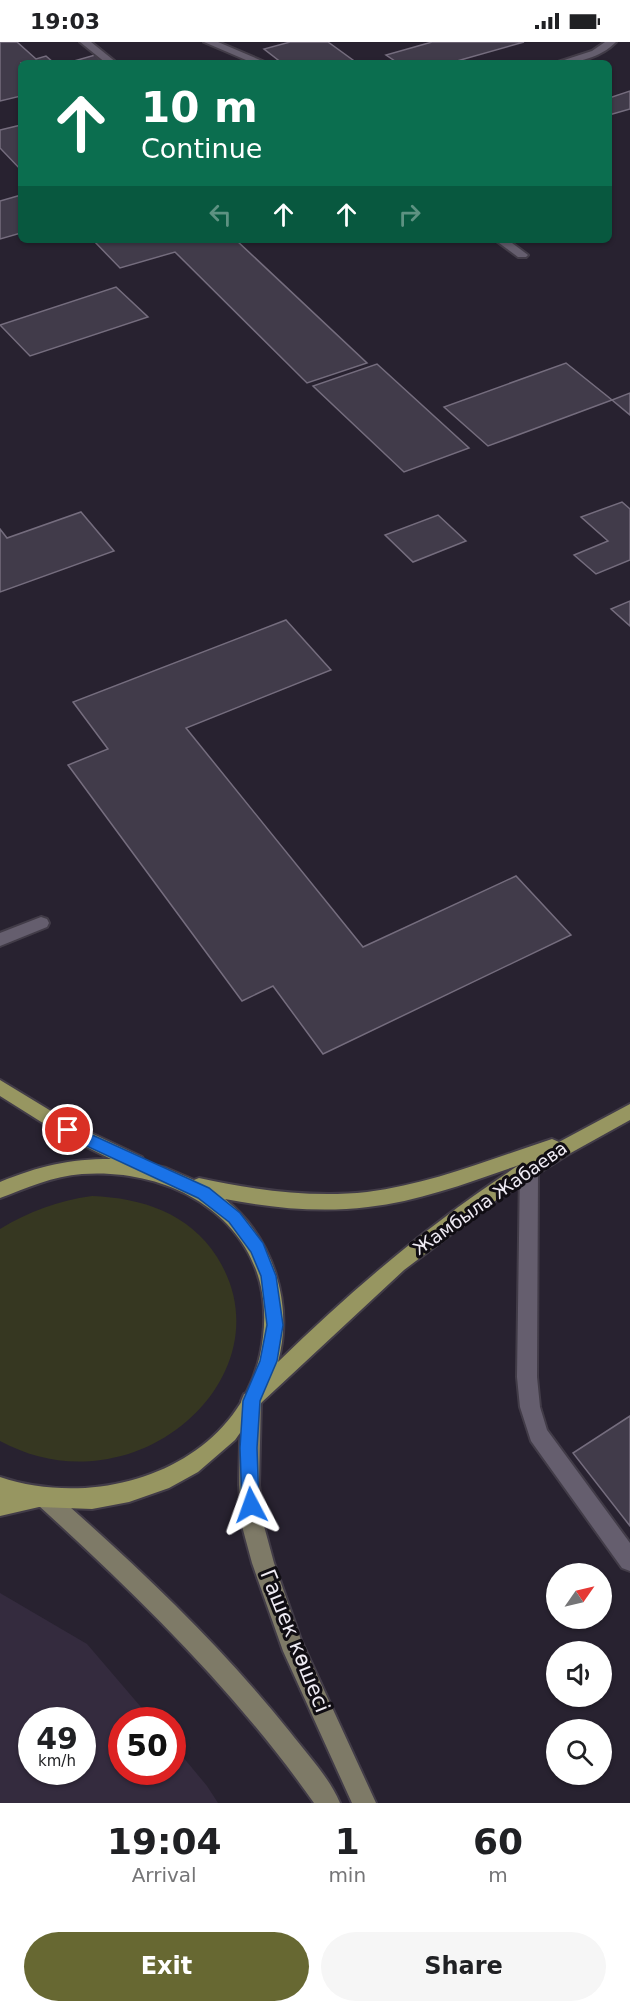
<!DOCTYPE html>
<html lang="en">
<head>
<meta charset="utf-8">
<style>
  :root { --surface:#fff; --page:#f6f6f6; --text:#202124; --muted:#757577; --accent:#676832 }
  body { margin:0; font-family:"DejaVu Sans",sans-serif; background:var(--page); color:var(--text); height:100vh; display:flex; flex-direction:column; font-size:22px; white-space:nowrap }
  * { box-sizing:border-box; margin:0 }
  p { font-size:20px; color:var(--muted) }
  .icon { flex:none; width:33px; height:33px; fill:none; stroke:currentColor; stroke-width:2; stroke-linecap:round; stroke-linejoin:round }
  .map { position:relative; height:1761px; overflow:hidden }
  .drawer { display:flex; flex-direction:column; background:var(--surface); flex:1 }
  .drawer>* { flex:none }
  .guide { position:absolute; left:18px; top:18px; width:594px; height:183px; border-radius:9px; box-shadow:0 2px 4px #0004; background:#0b6e4f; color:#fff; overflow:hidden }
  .needle { width:39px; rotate:56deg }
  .fabs { position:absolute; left:546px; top:1521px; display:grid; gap:12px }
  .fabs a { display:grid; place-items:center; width:66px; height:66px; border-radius:50%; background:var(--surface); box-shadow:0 2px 4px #0004; font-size:30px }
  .speed { position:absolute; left:18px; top:1665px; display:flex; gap:12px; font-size:30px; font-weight:700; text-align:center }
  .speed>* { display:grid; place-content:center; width:78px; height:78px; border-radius:50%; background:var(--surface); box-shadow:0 2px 4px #0004; line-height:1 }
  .speed small { font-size:15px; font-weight:400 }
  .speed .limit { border:9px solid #d22; background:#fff; color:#111 }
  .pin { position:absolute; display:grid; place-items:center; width:51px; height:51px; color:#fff; margin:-26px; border:3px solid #fff; border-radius:50%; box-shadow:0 2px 6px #0007 }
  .me { position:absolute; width:66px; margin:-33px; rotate:356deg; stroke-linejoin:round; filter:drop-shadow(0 0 4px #0008) }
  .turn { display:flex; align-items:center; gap:21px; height:126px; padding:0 24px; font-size:27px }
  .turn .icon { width:78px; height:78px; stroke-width:2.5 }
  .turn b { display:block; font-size:42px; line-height:51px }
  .lanes { display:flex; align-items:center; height:57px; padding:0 24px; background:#0003; justify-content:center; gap:30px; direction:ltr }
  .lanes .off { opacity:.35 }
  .eta { display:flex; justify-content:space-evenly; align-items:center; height:102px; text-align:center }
  .eta b { font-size:36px; font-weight:800; line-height:42px }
  .cta { display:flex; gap:12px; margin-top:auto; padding:12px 24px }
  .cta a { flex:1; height:69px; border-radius:36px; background:var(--accent); color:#fff; font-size:24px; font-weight:800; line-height:69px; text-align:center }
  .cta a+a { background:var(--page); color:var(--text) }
  .status { display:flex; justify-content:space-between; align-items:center; height:42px; padding:0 30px; background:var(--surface); direction:ltr }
  .status svg { height:16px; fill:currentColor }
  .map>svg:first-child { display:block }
</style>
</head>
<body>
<div class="status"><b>19:03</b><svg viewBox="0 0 49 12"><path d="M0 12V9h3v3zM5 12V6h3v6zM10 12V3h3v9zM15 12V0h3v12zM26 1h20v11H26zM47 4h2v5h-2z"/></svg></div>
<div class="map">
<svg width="630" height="1761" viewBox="0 0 630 1761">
  <rect width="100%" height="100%" fill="#282230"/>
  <path fill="#342b3e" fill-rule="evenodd" d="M 0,1551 L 87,1602 L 152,1678 L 122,1678 L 122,1730 L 172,1730 L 173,1703 L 207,1744 L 218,1761 L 0,1761 ZM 32,1678 L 82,1678 L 82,1730 L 32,1730 Z"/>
  <path fill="#363721" d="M 92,1154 C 142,1156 189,1171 217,1215 C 274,1305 196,1406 101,1418 C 65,1423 32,1416 0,1399 L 0,1187 C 30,1169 57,1159 92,1154 Z"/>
  <path fill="#413b4a" stroke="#756d7e" stroke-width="1.5" d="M 0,0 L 17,0 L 36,17 L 46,14 L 54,21 L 21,21 L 21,54 L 0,59 Z
    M 290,0 L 328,0 L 357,21 L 282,21 L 264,7 Z
    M 432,0 L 524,0 L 450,21 L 398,21 L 386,13 Z
    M 95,13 L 104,21 L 67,21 Z
    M 630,49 L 630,67 L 609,73 L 609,56 Z
    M 21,83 L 21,128 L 0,106 L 0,88 Z
    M 21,153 L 21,191 L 0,197 L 0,159 Z
    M 93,198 L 236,198 L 367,321 L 307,341 L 175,210 L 120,226 Z
    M 116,245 L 148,275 L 30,314 L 0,283 Z
    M 566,321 L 612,358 L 488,404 L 444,365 Z
    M 377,322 L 469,406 L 404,430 L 313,344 Z
    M 630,351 L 630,373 L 612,358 Z
    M 622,460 L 630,467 L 630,518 L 596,532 L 574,513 L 608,499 L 581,475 Z
    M 81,470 L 114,509 L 0,550 L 0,487 L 7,496 Z
    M 438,473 L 466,499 L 413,520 L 385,493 Z
    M 630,559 L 630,584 L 611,567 Z
    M 286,578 L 331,628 L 186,686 L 363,905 L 516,834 L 571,893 L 323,1012 L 273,944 L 242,959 L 68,723 L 108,707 L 73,660 Z
    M 630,1374 L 630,1484 L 573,1411 Z"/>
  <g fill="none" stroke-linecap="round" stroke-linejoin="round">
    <defs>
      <path id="service" d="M 80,0 L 91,0 L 117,21 L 106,21 Z
        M 204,0 L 218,0 L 267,21 L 253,21 Z
        M 605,0 L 616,0 C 600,16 577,21 555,21 L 592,9 Z
        M 495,198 L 508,198 L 528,213 L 526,215 L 518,215 Z
        M 41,875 L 47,877 L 49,881 L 47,885 L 0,904 L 0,891 Z
        M 529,1119 L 535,1122 L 538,1127 L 537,1335 L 540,1365 L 547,1388 L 630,1501 L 630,1529 L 622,1526 L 531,1399 L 520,1365 L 517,1335 L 520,1127 L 523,1122 Z"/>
      <path id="secondary" d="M 251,1350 L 258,1352 L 261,1359 L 259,1443 L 264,1484 L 274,1521 L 301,1598 L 376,1761 L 352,1761 L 283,1609 L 252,1521 L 242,1484 L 239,1443 L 241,1359 L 244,1352 Z
        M 45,1446 L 52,1449 C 137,1524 219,1601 290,1690 C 307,1712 329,1735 340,1761 L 314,1761 C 235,1649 139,1555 38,1463 L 35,1456 L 38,1449 Z"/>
      <path id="primary" d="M 0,1038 L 74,1083 L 142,1115 L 145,1121 L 166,1126 L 194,1138 L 199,1136 C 254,1148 311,1156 367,1150 C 431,1142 491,1117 552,1097 L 559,1100 L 630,1062 L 630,1078 L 567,1113 L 499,1156 L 404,1228 L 262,1360 L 235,1398 L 198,1430 L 169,1446 L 129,1460 L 92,1467 L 39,1465 L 0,1474 L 0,1435 C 107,1471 249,1420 263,1295 C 276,1187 181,1125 82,1132 C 53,1134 27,1146 0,1156 L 0,1140 C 39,1124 69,1117 111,1117 L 62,1093 L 0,1054 ZM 519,1123 C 430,1181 354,1246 278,1320 C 294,1261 273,1196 225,1157 C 272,1166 320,1171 368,1165 C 420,1159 470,1140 519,1123 Z"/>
    </defs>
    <use href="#service" stroke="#423c48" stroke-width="4"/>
    <use href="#secondary" stroke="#423c48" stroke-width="4"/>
    <use href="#primary" stroke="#423c48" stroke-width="4"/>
    <use href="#service" fill="#655e6e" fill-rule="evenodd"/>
    <use href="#secondary" fill="#7e7a67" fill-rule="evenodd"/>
    <use href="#primary" fill="#979661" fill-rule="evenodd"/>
  </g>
  <path fill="#1a73e8" stroke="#114b97" stroke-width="1.5" d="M 68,1082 L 209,1146 L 240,1171 L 263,1201 L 276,1234 L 283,1283 L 277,1319 L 260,1359 L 257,1406 L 259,1463 L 257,1469 L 251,1472 L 245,1469 L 242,1463 L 240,1406 L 243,1359 L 260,1319 L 267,1283 L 261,1234 L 251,1210 L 229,1180 L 198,1156 L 63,1093 L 60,1088 L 63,1084 Z"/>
  <g text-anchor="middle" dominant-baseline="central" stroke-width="6" stroke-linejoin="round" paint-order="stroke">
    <g font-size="18" fill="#efebf4" stroke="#100d13">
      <text transform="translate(490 1156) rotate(-35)">Жамбыла Жабаева</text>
    </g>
    <g font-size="21" fill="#efebf4" stroke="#100d13">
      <text transform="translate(295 1599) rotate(68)">Гашек көшесі</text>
    </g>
  </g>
</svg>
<div class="fabs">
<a><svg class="needle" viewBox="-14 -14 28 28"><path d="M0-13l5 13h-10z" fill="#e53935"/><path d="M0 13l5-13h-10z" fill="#757577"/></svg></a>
<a><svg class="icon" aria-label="sound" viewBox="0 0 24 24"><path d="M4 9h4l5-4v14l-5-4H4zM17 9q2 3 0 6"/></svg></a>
<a><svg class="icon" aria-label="search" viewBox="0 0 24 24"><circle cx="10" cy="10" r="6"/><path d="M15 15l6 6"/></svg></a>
</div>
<div class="speed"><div>49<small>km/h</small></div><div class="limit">50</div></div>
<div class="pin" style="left:68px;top:1088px;background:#d93025"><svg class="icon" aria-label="arrive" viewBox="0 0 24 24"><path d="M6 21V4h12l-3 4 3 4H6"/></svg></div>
<svg class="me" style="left:251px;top:1463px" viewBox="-20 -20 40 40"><path d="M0-17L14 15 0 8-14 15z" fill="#1a73e8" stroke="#fff" stroke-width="4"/></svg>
<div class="guide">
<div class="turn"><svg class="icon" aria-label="ahead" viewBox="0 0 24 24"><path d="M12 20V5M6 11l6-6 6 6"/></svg><div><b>10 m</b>Continue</div></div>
<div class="lanes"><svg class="icon off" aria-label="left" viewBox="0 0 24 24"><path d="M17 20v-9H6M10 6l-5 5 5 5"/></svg><svg class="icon" aria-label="ahead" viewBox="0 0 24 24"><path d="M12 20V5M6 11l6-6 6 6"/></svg><svg class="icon" aria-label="ahead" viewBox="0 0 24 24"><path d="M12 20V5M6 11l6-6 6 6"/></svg><svg class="icon off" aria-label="right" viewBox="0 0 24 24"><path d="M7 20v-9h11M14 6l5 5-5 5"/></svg></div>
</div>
</div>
<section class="drawer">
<div class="eta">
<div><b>19:04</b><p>Arrival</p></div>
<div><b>1</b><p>min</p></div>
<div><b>60</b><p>m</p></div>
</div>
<div class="cta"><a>Exit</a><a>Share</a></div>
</section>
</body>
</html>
